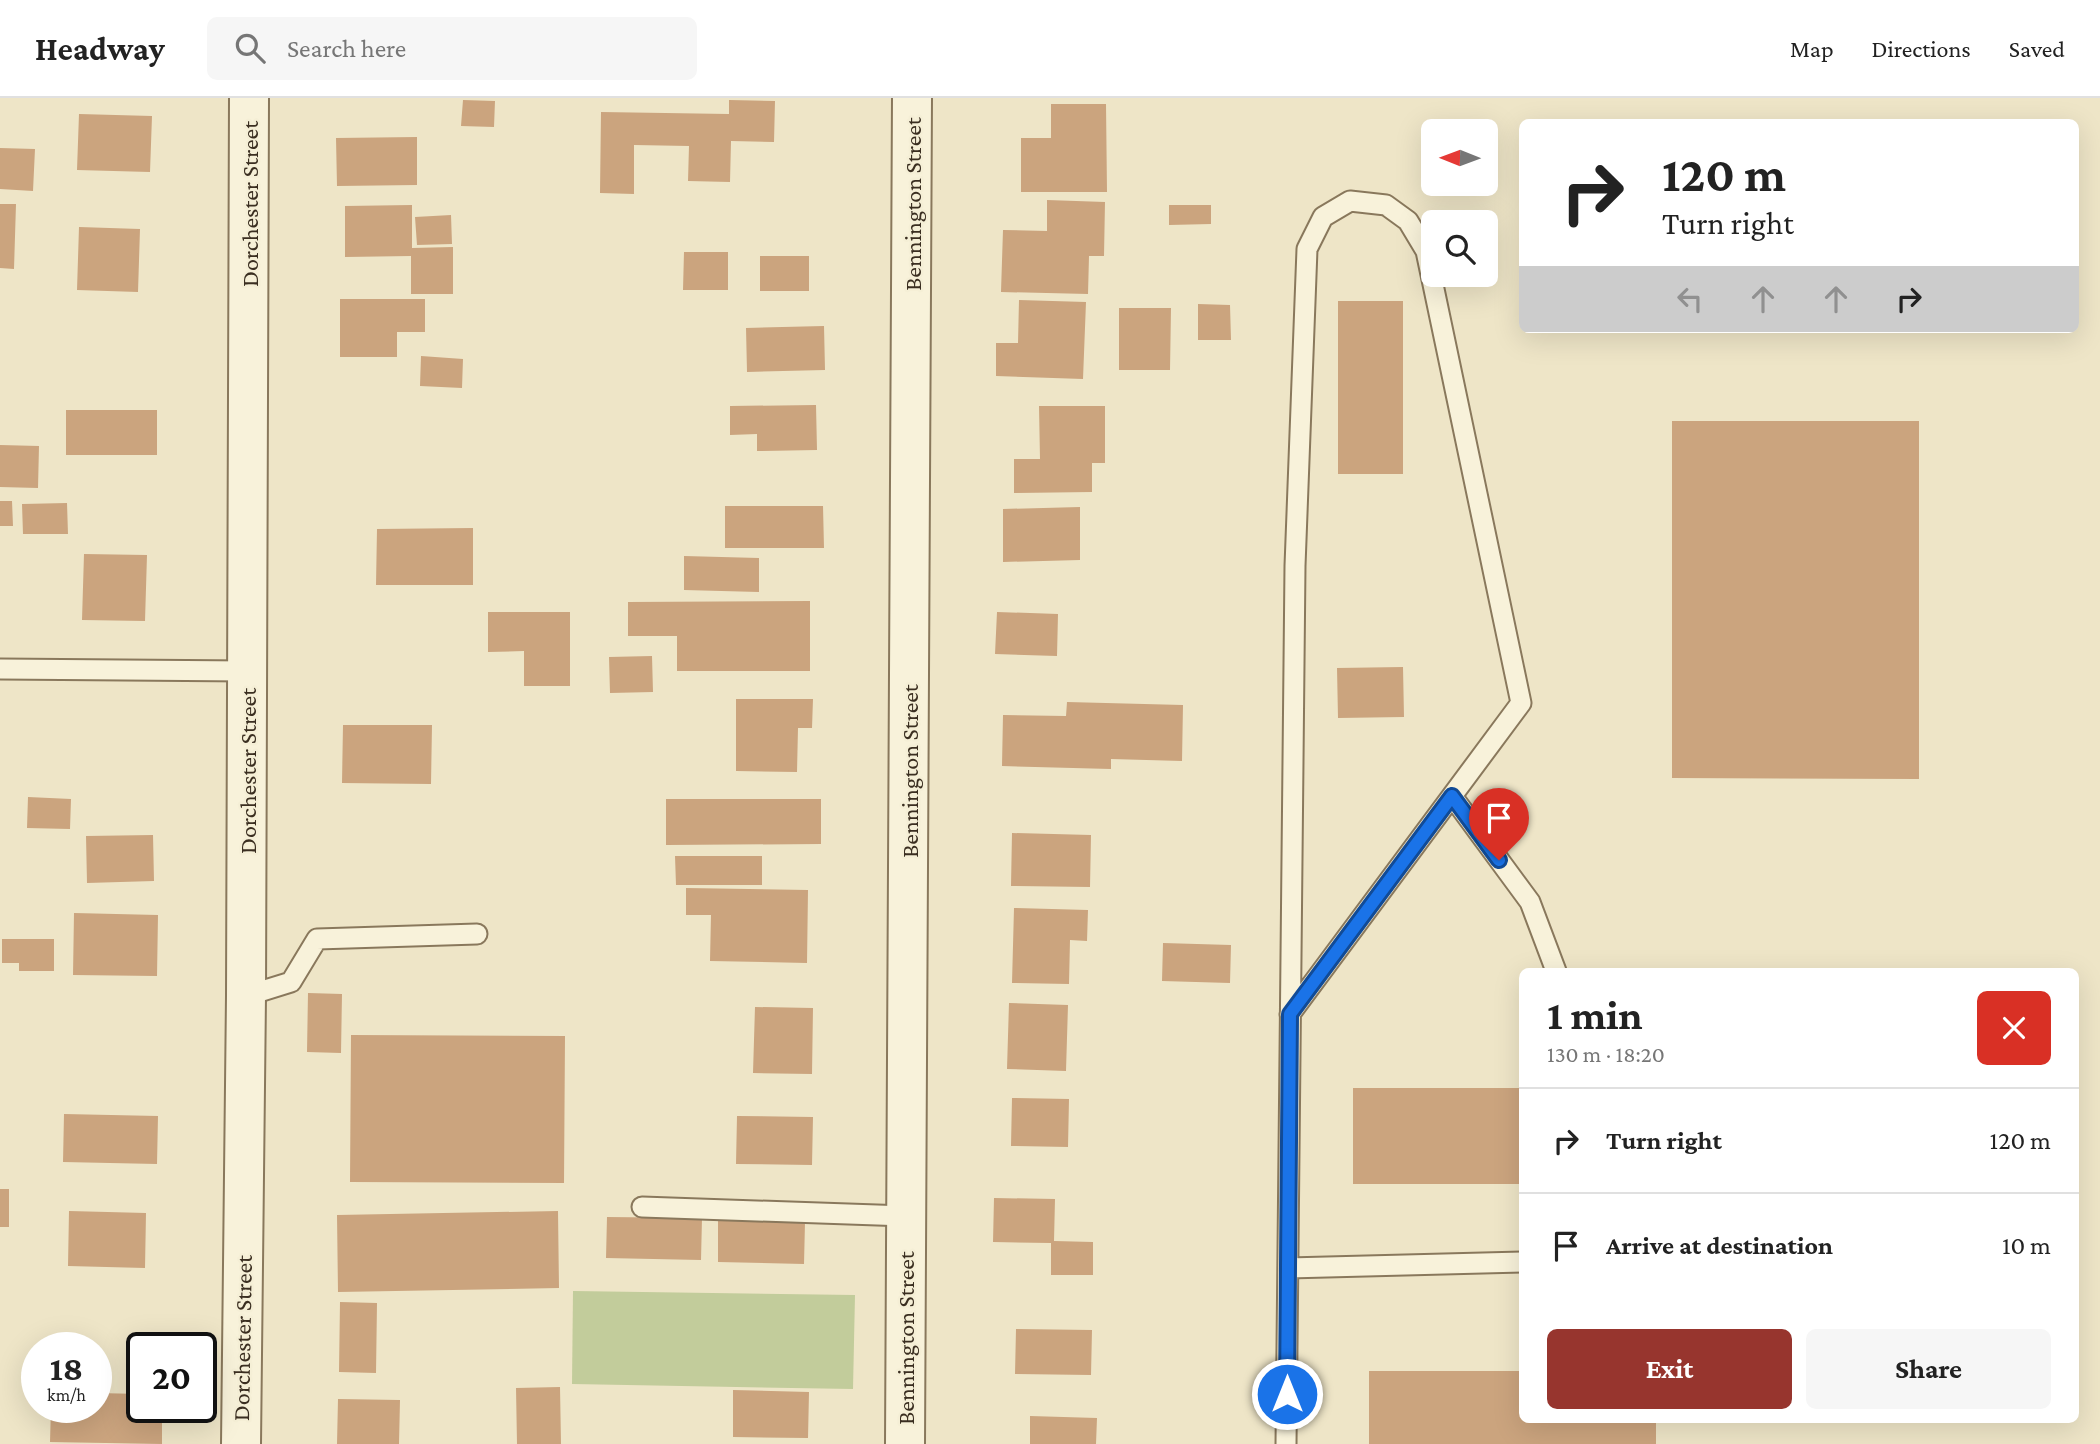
<!DOCTYPE html>
<html lang="en">
<head>
<meta charset="utf-8">
<style>
  :root { --surface:#fff; --page:#f6f6f6; --text:#222; --muted:#767676; --line:#e0e0e0; --accent:#97352e }
  body { margin:0; font-family:"Crimson Pro",serif; background:var(--page); color:var(--text); height:100vh; display:flex; flex-direction:column; font-size:26px; white-space:nowrap }
  * { box-sizing:border-box; margin:0 }
  p { font-size:23px; color:var(--muted) }
  .icon { flex:none; width:38px; height:38px; fill:none; stroke:currentColor; stroke-width:2; stroke-linecap:round; stroke-linejoin:round }
  .map { position:relative; flex:1; overflow:hidden }
  .sheet { position:absolute; left:1519px; top:870px; width:560px; height:455px; display:flex; flex-direction:column; background:var(--surface); border-radius:10px; box-shadow:0 7px 28px #0002 }
  .sheet>* { flex:none }
  .top-card { position:absolute; left:1519px; top:21px; width:560px; height:214px; border-radius:10px; box-shadow:0 7px 28px #0002; background:#fff; color:var(--text); overflow:hidden }
  .needle { width:46px; rotate:271deg }
  .buttons { position:absolute; left:1421px; top:21px; display:grid; gap:14px }
  .buttons a { display:grid; place-items:center; width:77px; height:77px; border-radius:10px; background:var(--surface); box-shadow:0 7px 28px #0002; font-size:35px }
  .speed { position:absolute; left:21px; top:1234px; display:flex; gap:14px; font-size:35px; font-weight:700; text-align:center }
  .speed>* { display:grid; place-content:center; width:91px; height:91px; border-radius:50%; background:var(--surface); box-shadow:0 7px 28px #0002; line-height:1 }
  .speed small { font-size:18px; font-weight:400 }
  .speed .limit { border:4px solid #111; border-radius:10px; background:#fff; color:#111 }
  .pin { position:absolute; display:grid; place-items:center; width:60px; height:60px; color:#fff; margin:-72px -30px; border-radius:50% 50% 50% 0; rotate:-45deg; box-shadow:0 0 7px #0007 }
  .pin .icon { rotate:45deg }
  .me { position:absolute; width:77px; margin:-38px; rotate:0deg; stroke-linejoin:round; filter:drop-shadow(0 0 5px #0008) }
  .turn { display:flex; align-items:center; gap:24px; height:147px; padding:0 28px; font-size:32px }
  .turn .icon { width:91px; height:91px; stroke-width:2.5 }
  .turn b { display:block; font-size:49px; line-height:60px }
  .lanes { display:flex; align-items:center; height:66px; padding:0 28px; background:#0003; justify-content:center; gap:35px; direction:ltr }
  .lanes .off { opacity:.35 }
  .round { display:grid; place-items:center; flex:none; width:74px; height:74px; border-radius:10px; background:var(--page) }
  .headline { display:flex; align-items:center; justify-content:space-between; height:119px; padding:0 28px }
  h1 { font-size:42px; font-weight:700; line-height:52px }
  .primary-button { display:flex; gap:14px; margin-top:auto; padding:14px 28px }
  .primary-button a { flex:1; height:80px; border-radius:10px; background:var(--accent); color:#fff; font-size:28px; font-weight:700; line-height:80px; text-align:center }
  .primary-button a+a { background:var(--page); color:var(--text) }
  ul { padding:0; list-style:none }
  li { display:flex; align-items:center; gap:21px; height:105px; padding:0 28px; border-top:2px solid var(--line) }
  li div { flex:1 }
  li b { display:block; font-size:26px }
  li em { font-style:normal }
  header { display:flex; align-items:center; gap:42px; box-sizing:border-box; height:98px; padding:0 35px; background:var(--surface); border-bottom:2px solid var(--line) }
  header strong { font-size:33px }
  nav { display:flex; gap:38px; margin-inline-start:auto; font-size:24px }
  .search { width:490px; height:63px; background:var(--page); display:flex; align-items:center; gap:18px; box-sizing:border-box; padding:0 24px; border-radius:10px; color:var(--muted); font-size:26px }
  .map>svg:first-child { display:block }
</style>
</head>
<body>
<header>
<strong>Headway</strong>
<div class="search"><svg class="icon" aria-label="search" viewBox="0 0 24 24"><circle cx="10" cy="10" r="6"/><path d="M15 15l6 6"/></svg>Search here</div>
<nav><a>Map</a><a>Directions</a><a>Saved</a></nav>
</header>
<div class="map">
<svg width="2100" height="1346" viewBox="0 0 2100 1346">
  <rect width="100%" height="100%" fill="#eee5c7"/>
  <path fill="#c2cc9b" d="M 573,1193 L 855,1197 L 853,1291 L 572,1286 Z"/>
  <path fill="#cba47e" d="M 463,2 L 495,3 L 494,29 L 461,28 Z
    M 729,2 L 775,3 L 774,44 L 731,43 L 730,84 L 688,83 L 689,48 L 634,47 L 634,96 L 600,95 L 601,14 L 729,16 Z
    M 1051,6 L 1106,6 L 1107,94 L 1021,94 L 1021,40 L 1051,40 Z
    M 79,16 L 152,18 L 150,74 L 77,72 Z
    M 417,39 L 417,87 L 337,88 L 336,40 Z
    M 0,50 L 35,51 L 33,93 L 0,91 Z
    M 1047,102 L 1105,104 L 1104,158 L 1089,158 L 1088,196 L 1001,194 L 1003,132 L 1047,133 Z
    M 0,106 L 16,106 L 14,171 L 0,170 Z
    M 412,107 L 412,150 L 453,149 L 453,196 L 411,196 L 411,158 L 345,159 L 345,108 Z
    M 1169,107 L 1211,107 L 1211,126 L 1169,127 Z
    M 451,117 L 452,146 L 417,147 L 415,119 Z
    M 79,129 L 140,131 L 138,194 L 77,192 Z
    M 684,154 L 728,154 L 728,192 L 683,192 Z
    M 760,158 L 809,158 L 809,193 L 760,193 Z
    M 340,201 L 425,201 L 425,234 L 397,234 L 397,259 L 340,259 Z
    M 1019,202 L 1086,204 L 1083,281 L 996,278 L 996,245 L 1018,245 Z
    M 1338,203 L 1403,203 L 1403,376 L 1338,376 Z
    M 1198,206 L 1230,207 L 1231,242 L 1198,242 Z
    M 1119,210 L 1171,210 L 1170,272 L 1119,272 Z
    M 824,228 L 825,272 L 747,274 L 746,230 Z
    M 421,258 L 463,261 L 462,290 L 420,288 Z
    M 816,307 L 817,352 L 757,353 L 757,336 L 730,337 L 730,308 Z
    M 1039,308 L 1105,308 L 1105,365 L 1092,365 L 1092,394 L 1014,395 L 1014,361 L 1040,361 Z
    M 66,312 L 157,312 L 157,357 L 66,357 Z
    M 1672,323 L 1919,323 L 1919,681 L 1672,680 Z
    M 0,347 L 39,348 L 38,390 L 0,389 Z
    M 0,403 L 12,403 L 13,428 L 0,428 Z
    M 67,405 L 68,436 L 23,436 L 22,406 Z
    M 725,408 L 823,408 L 824,450 L 725,450 Z
    M 1080,409 L 1080,462 L 1003,464 L 1003,411 Z
    M 473,430 L 473,487 L 376,487 L 377,431 Z
    M 84,456 L 147,457 L 145,523 L 82,522 Z
    M 684,458 L 759,460 L 759,494 L 684,492 Z
    M 810,503 L 810,573 L 677,573 L 677,538 L 628,538 L 628,504 Z
    M 488,514 L 570,514 L 570,588 L 524,588 L 524,553 L 488,554 Z
    M 997,514 L 1058,516 L 1057,558 L 995,556 Z
    M 652,558 L 653,594 L 610,595 L 609,559 Z
    M 1403,569 L 1404,619 L 1338,620 L 1337,570 Z
    M 736,601 L 813,601 L 812,630 L 798,630 L 797,674 L 736,673 Z
    M 1067,604 L 1183,607 L 1182,663 L 1111,661 L 1111,671 L 1002,668 L 1003,617 L 1066,618 Z
    M 343,627 L 432,627 L 431,686 L 342,685 Z
    M 28,699 L 71,701 L 70,731 L 27,730 Z
    M 666,701 L 821,701 L 821,746 L 666,747 Z
    M 1012,735 L 1091,737 L 1090,789 L 1011,788 Z
    M 153,737 L 154,783 L 87,785 L 86,738 Z
    M 675,758 L 762,758 L 762,787 L 676,787 Z
    M 686,790 L 808,792 L 807,865 L 710,863 L 711,817 L 686,817 Z
    M 1014,810 L 1088,812 L 1087,843 L 1070,842 L 1069,886 L 1012,885 Z
    M 74,815 L 158,817 L 157,878 L 73,877 Z
    M 2,841 L 54,841 L 54,873 L 19,873 L 19,865 L 2,865 Z
    M 1163,845 L 1231,847 L 1230,885 L 1162,883 Z
    M 308,895 L 342,896 L 341,955 L 307,954 Z
    M 1009,905 L 1068,907 L 1066,973 L 1007,971 Z
    M 755,909 L 813,910 L 812,976 L 753,975 Z
    M 351,937 L 565,938 L 564,1085 L 350,1084 Z
    M 1353,990 L 1522,990 L 1522,1086 L 1353,1086 Z
    M 1012,1000 L 1069,1001 L 1068,1049 L 1011,1048 Z
    M 64,1016 L 158,1018 L 157,1066 L 63,1064 Z
    M 737,1018 L 813,1019 L 812,1067 L 736,1066 Z
    M 0,1091 L 9,1091 L 9,1129 L 0,1129 Z
    M 994,1100 L 1055,1101 L 1054,1143 L 1093,1144 L 1093,1177 L 1051,1177 L 1051,1145 L 993,1144 Z
    M 69,1113 L 146,1115 L 145,1170 L 68,1168 Z
    M 558,1113 L 559,1190 L 338,1194 L 337,1117 Z
    M 607,1119 L 702,1120 L 701,1162 L 606,1160 Z
    M 718,1122 L 805,1124 L 804,1166 L 718,1164 Z
    M 340,1204 L 377,1205 L 376,1275 L 339,1274 Z
    M 1016,1231 L 1092,1232 L 1091,1277 L 1015,1276 Z
    M 1369,1273 L 1522,1273 L 1522,1321 L 1656,1321 L 1656,1346 L 1369,1346 Z
    M 560,1289 L 561,1346 L 517,1346 L 516,1290 Z
    M 733,1292 L 809,1294 L 808,1340 L 733,1339 Z
    M 96,1295 L 142,1296 L 142,1309 L 162,1309 L 162,1346 L 50,1344 L 51,1309 L 96,1309 Z
    M 338,1301 L 400,1302 L 399,1346 L 337,1346 Z
    M 1030,1318 L 1097,1320 L 1096,1346 L 1030,1346 Z"/>
  <g fill="none" stroke-linecap="round" stroke-linejoin="round">
    <defs>
      <path id="service" d="M 0,571 L 247,573
        M 1452,698 L 1530,804 L 1556,873
        M 246,898 L 291,884 L 317,841 L 477,836
        M 642,1109 L 906,1118
        M 1288,1170 L 1522,1164
        M 1286,1346 L 1295,468 L 1307,151 L 1323,119 L 1350,103 L 1386,107 L 1408,123 L 1426,153 L 1521,605 L 1290,916"/>
      <path id="minor" d="M 241,1346 L 246,898 L 249,0
        M 905,1346 L 912,0"/>
    </defs>
    <use href="#service" stroke="#89785c" stroke-width="23"/>
    <use href="#minor" stroke="#89785c" stroke-width="42"/>
    <use href="#service" stroke="#f8f2da" stroke-width="19"/>
    <use href="#minor" stroke="#f8f2da" stroke-width="38"/>
  </g>
  <g fill="none" stroke-linecap="round" stroke-linejoin="round">
    <defs>
      <path id="route" d="M 1287,1296 L 1290,916 L 1452,698 L 1499,762"/>
    </defs>
    <use href="#route" stroke="#114b97" stroke-width="18"/>
    <use href="#route" stroke="#1a73e8" stroke-width="12"/>
  </g>
  <g text-anchor="middle" dominant-baseline="central" stroke-width="5" stroke-linejoin="round" paint-order="stroke">
    <g font-size="24" fill="#3a2e20" stroke="#f5efd6">
      <text transform="translate(249 106) rotate(-90)">Dorchester Street</text>
      <text transform="translate(912 106) rotate(-90)">Bennington Street</text>
      <text transform="translate(247 673) rotate(-90)">Dorchester Street</text>
      <text transform="translate(909 673) rotate(-90)">Bennington Street</text>
      <text transform="translate(242 1240) rotate(-89)">Dorchester Street</text>
      <text transform="translate(905 1240) rotate(-90)">Bennington Street</text>
    </g>
  </g>
</svg>
<div class="buttons">
<a><svg class="needle" viewBox="-14 -14 28 28"><path d="M0-13l5 13h-10z" fill="#e53935"/><path d="M0 13l5-13h-10z" fill="#767676"/></svg></a>
<a><svg class="icon" aria-label="search" viewBox="0 0 24 24"><circle cx="10" cy="10" r="6"/><path d="M15 15l6 6"/></svg></a>
</div>
<div class="speed"><div>18<small>km/h</small></div><div class="limit">20</div></div>
<div class="pin" style="left:1499px;top:762px;background:#d93025"><svg class="icon" aria-label="arrive" viewBox="0 0 24 24"><path d="M6 21V4h12l-3 4 3 4H6"/></svg></div>
<svg class="me" style="left:1287px;top:1296px" viewBox="-20 -20 40 40"><circle r="17" fill="#1a73e8" stroke="#fff" stroke-width="3"/><path d="M0-11L8 9 0 5-8 9z" fill="#fff"/></svg>
<div class="top-card">
<div class="turn"><svg class="icon" aria-label="right" viewBox="0 0 24 24"><path d="M7 20v-9h11M14 6l5 5-5 5"/></svg><div><b>120 m</b>Turn right</div></div>
<div class="lanes"><svg class="icon off" aria-label="left" viewBox="0 0 24 24"><path d="M17 20v-9H6M10 6l-5 5 5 5"/></svg><svg class="icon off" aria-label="ahead" viewBox="0 0 24 24"><path d="M12 20V5M6 11l6-6 6 6"/></svg><svg class="icon off" aria-label="ahead" viewBox="0 0 24 24"><path d="M12 20V5M6 11l6-6 6 6"/></svg><svg class="icon" aria-label="right" viewBox="0 0 24 24"><path d="M7 20v-9h11M14 6l5 5-5 5"/></svg></div>
</div>
<section class="sheet">
<div class="headline"><div><h1>1 min</h1><p>130 m · 18:20</p></div><a class="round" style="background:#d93025;color:#fff"><svg class="icon" aria-label="close" viewBox="0 0 24 24"><path d="M6 6l12 12M18 6L6 18"/></svg></a></div>
<ul>
<li><svg class="icon" aria-label="right" viewBox="0 0 24 24"><path d="M7 20v-9h11M14 6l5 5-5 5"/></svg><div><b>Turn right</b></div><em>120 m</em></li>
<li><svg class="icon" aria-label="arrive" viewBox="0 0 24 24"><path d="M6 21V4h12l-3 4 3 4H6"/></svg><div><b>Arrive at destination</b></div><em>10 m</em></li>
</ul>
<div class="primary-button"><a>Exit</a><a>Share</a></div>
</section>
</div>
</body>
</html>
